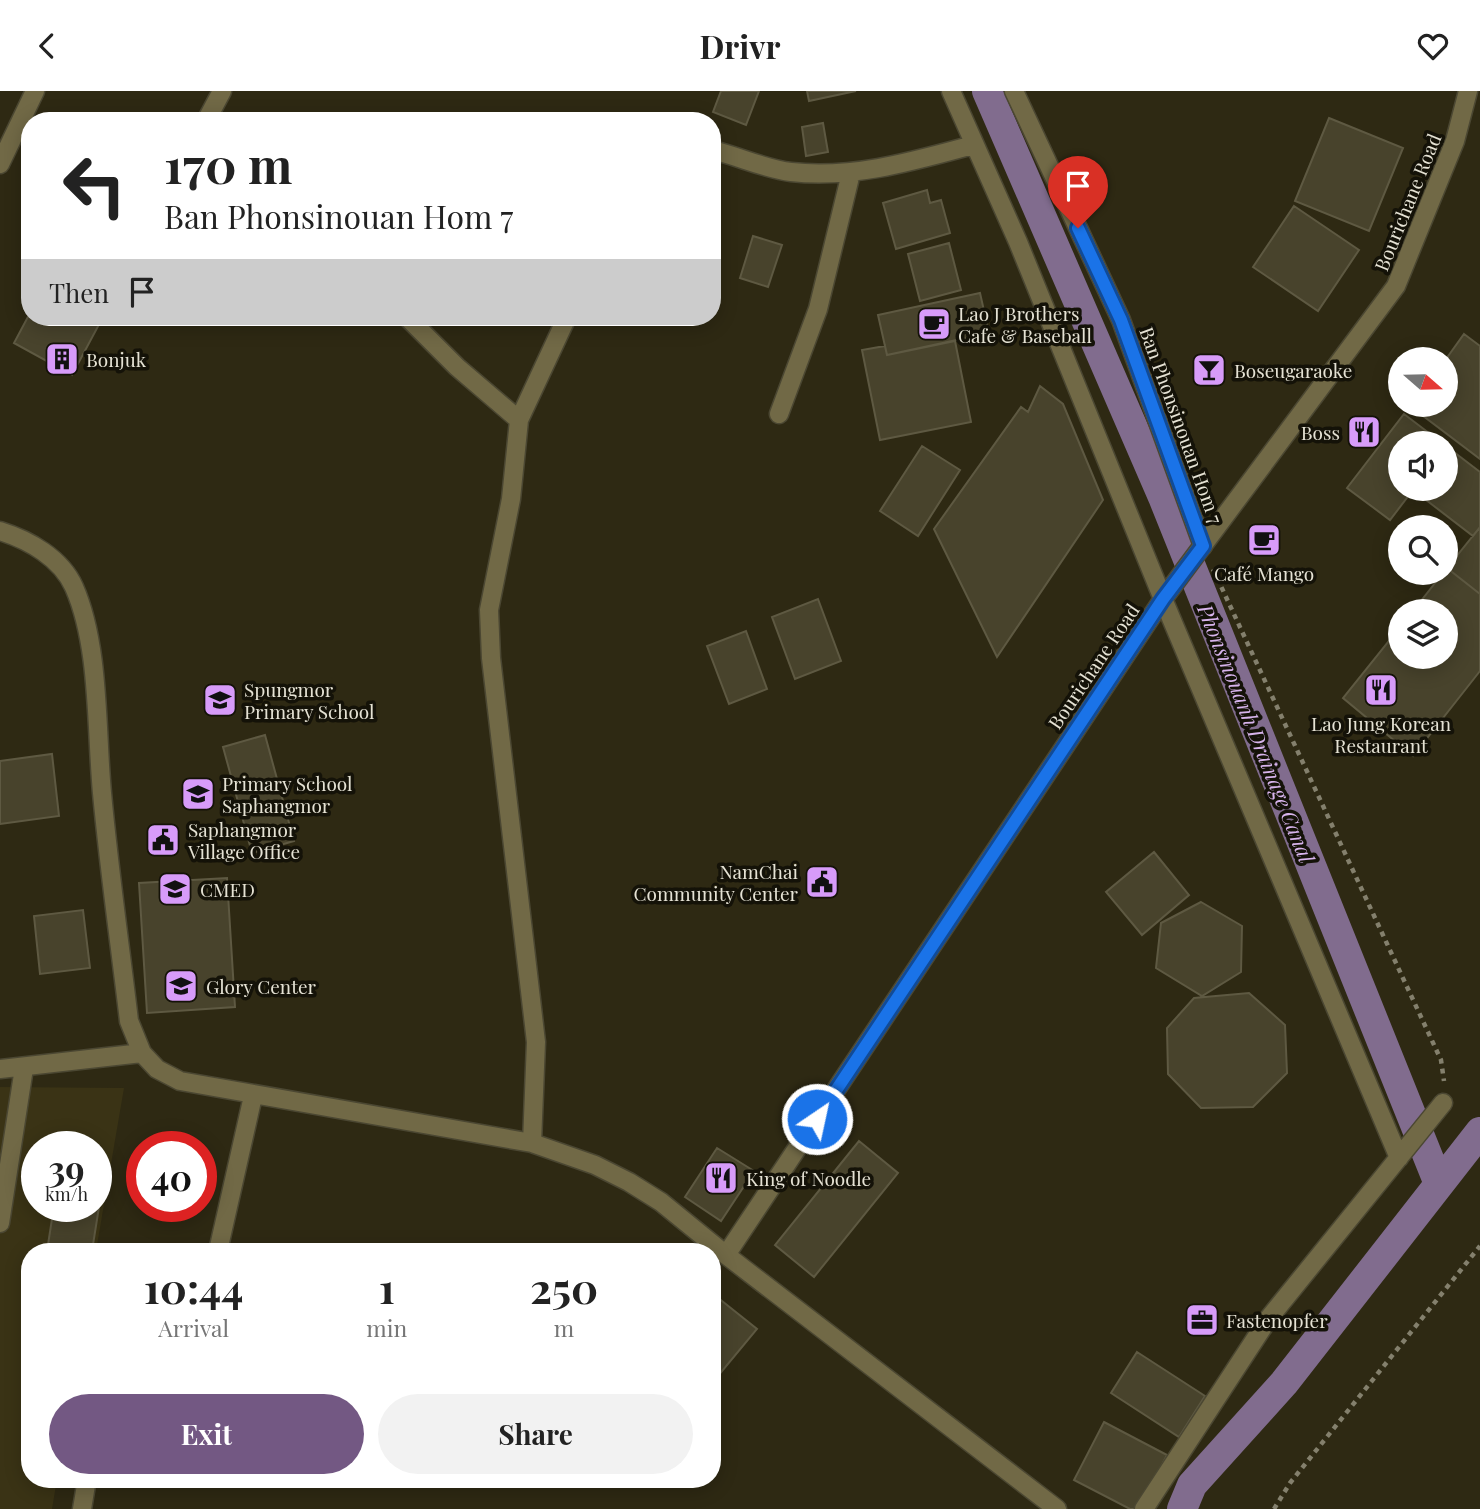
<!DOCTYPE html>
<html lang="en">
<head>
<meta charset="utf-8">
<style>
  :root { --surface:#fff; --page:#f2f2f2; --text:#222; --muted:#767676; --accent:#735883 }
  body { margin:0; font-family:"Playfair Display",serif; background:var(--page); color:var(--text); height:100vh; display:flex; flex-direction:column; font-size:26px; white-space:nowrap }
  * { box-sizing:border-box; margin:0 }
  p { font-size:23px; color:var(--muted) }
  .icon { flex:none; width:38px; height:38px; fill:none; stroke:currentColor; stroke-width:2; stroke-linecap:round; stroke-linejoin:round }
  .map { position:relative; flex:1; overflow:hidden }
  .side { position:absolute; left:21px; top:1152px; width:700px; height:245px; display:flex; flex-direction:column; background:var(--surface); border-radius:28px; box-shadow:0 4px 18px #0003 }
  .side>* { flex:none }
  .banner { position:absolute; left:21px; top:21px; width:700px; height:214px; border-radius:28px; box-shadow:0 4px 18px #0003; background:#fff; color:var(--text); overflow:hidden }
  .needle { width:46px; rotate:110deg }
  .fabs { position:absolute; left:1388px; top:256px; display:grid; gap:14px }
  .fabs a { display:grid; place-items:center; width:70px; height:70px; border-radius:50%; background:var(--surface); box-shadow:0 4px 18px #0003; font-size:35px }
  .speed { position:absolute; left:21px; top:1040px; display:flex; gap:14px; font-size:35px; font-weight:700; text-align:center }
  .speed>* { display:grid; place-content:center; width:91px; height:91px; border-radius:50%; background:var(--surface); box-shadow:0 4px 18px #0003; line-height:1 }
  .speed small { font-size:18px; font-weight:400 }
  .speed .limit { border:10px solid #d22; background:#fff; color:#111 }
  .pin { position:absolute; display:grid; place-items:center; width:60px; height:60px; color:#fff; margin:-72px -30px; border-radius:50% 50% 50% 0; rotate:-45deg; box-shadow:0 0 7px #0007 }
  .pin .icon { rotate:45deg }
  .me { position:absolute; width:77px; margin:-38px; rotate:34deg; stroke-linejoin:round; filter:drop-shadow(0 0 5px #0008) }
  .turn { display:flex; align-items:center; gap:24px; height:147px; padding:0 28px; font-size:32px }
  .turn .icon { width:91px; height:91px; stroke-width:2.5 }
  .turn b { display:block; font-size:49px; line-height:60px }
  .then { display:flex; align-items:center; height:66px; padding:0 28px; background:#0003; gap:14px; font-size:26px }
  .eta { display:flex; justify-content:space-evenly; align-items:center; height:119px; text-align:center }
  .eta b { font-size:42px; font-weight:700; line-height:49px }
  .cta { display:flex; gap:14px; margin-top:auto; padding:14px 28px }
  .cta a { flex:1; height:80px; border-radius:42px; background:var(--accent); color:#fff; font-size:28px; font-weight:700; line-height:80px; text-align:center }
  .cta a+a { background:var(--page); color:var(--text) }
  header { display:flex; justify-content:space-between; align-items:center; height:91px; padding:0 28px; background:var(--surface); font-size:32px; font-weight:700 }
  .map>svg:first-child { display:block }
</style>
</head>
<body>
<header><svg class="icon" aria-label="back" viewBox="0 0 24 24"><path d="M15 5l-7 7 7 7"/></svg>Drivr<svg class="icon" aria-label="heart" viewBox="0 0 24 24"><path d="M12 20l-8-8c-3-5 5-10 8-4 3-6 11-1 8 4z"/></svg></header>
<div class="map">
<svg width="1480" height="1418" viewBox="0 0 1480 1418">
  <rect width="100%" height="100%" fill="#2e2913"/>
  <path fill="#3a3315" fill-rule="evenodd" d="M 0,996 L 124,997 L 96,1160 L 30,1160 L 30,1388 L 57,1388 L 52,1418 L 0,1418 ZM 37,1055 L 96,1055 L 96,1115 L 37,1115 Z"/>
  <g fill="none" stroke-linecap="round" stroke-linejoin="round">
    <path stroke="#816c8e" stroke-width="30" d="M 987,0 L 1163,406 L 1439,1093
      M 1182,1418 L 1192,1394 L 1284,1292 L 1480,1041"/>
  </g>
  <path fill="#48432c" stroke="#5e5942" stroke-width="2" d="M 721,0 L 759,0 L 746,34 L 713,21 Z
    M 807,0 L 856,0 L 809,10 Z
    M 1329,27 L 1403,57 L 1369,140 L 1295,110 Z
    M 823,32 L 828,61 L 806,65 L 802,36 Z
    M 927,99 L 930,112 L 941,109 L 950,142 L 896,158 L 883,112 Z
    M 1294,115 L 1359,159 L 1318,220 L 1253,176 Z
    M 753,145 L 782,154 L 768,196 L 740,187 Z
    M 949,152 L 961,199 L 920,210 L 908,163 Z
    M 980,202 L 989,242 L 887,264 L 878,224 Z
    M 30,222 L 30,226 L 103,226 L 72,284 L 14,252 Z
    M 1464,243 L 1480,255 L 1480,368 L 1410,315 L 1446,313 L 1446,268 Z
    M 955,250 L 971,331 L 880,349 L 862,259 L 885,255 L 887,264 Z
    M 1040,295 L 1063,313 L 1103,409 L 997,566 L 934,438 L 1021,316 L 1028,321 Z
    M 1404,323 L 1442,352 L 1400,352 L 1400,397 L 1446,397 L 1446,355 L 1480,381 L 1480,436 L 1473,445 L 1413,399 L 1390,429 L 1347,397 Z
    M 922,355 L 960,379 L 918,445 L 880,420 Z
    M 1480,436 L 1480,503 L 1447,477 Z
    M 1447,477 L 1480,503 L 1480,580 L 1413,665 L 1343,607 L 1400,536 L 1400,565 L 1446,565 L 1446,520 L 1413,520 Z
    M 818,508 L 841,570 L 795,588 L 772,526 Z
    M 746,540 L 767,598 L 729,613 L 707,555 Z
    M 265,644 L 294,750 L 252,762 L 223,656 Z
    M 52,663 L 59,725 L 0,733 L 0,670 Z
    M 1154,761 L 1189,804 L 1142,844 L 1106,801 Z
    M 227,787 L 235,916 L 147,922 L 139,792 Z
    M 1201,811 L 1242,835 L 1241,881 L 1202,905 L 1156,877 L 1161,832 Z
    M 83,819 L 90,877 L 40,883 L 34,825 Z
    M 1249,902 L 1285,934 L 1287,982 L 1253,1016 L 1201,1017 L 1168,983 L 1167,937 L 1194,907 Z
    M 859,1050 L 898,1082 L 814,1186 L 775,1154 Z
    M 717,1057 L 754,1080 L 721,1130 L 685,1106 Z
    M 96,1096 L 102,1097 L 92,1160 L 47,1160 L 54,1115 L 96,1115 Z
    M 712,1202 L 757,1238 L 713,1291 L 712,1290 Z
    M 1137,1261 L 1205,1305 L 1179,1346 L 1111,1302 Z
    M 1104,1331 L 1167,1364 L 1139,1418 L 1130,1418 L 1074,1389 Z"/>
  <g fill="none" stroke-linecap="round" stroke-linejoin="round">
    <defs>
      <path id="minor" d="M 951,0 L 1018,151 L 1163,508 L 1399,1067
        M 1014,0 L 1121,229 L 1203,455
        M 206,30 L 222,0
        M 712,59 C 738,65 765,78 791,81 C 853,88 914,70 973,54
        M 0,73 L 35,0
        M 407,226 L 457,276 L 519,329
        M 779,323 L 818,218 L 851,82
        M 0,440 C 29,449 61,467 74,496 C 100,555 96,638 102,702 C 109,778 120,854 129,930 L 142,962 L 157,978 L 180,990 L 532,1052 L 595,1074 L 629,1091 L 661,1111 L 726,1164 L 1057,1418
        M 0,978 L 142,962
        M 532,1052 L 536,951 L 491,567 L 489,519 L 511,408 L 519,329 L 567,226
        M 0,1132 L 24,977
        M 218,1160 L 253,1005
        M 726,1164 L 1163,508 L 1396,195 L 1455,50 L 1468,0
        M 82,1418 L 87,1388
        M 1144,1418 L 1269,1227 L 1443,1012"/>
    </defs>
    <use href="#minor" stroke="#4b4732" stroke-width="21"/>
    <path stroke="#84806d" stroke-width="4.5" stroke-dasharray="5 5" stroke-linecap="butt" d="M 1213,478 L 1441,969 L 1444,990
      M 1274,1418 L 1290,1392 L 1480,1155"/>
    <use href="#minor" stroke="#716946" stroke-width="18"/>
  </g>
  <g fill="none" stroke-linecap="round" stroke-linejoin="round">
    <defs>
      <path id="route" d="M 817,1028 L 1163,508 L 1203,455 L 1121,229 L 1078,137"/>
    </defs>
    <use href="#route" stroke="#114b97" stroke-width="18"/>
    <use href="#route" stroke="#1a73e8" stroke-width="12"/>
  </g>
  <defs>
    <symbol id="cafe-square" viewBox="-11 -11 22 22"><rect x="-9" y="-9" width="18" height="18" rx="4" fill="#d79bf9" stroke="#141208"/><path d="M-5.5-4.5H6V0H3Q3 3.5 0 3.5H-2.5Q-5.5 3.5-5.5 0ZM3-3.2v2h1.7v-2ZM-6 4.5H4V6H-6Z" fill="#111"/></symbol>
    <symbol id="building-square" viewBox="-11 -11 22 22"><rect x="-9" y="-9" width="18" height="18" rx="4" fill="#d79bf9" stroke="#141208"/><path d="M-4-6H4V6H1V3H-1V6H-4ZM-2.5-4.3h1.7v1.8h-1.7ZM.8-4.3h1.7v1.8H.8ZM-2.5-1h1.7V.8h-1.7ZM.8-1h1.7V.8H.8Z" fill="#111"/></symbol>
    <symbol id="bar-square" viewBox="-11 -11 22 22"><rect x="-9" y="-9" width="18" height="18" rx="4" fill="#d79bf9" stroke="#141208"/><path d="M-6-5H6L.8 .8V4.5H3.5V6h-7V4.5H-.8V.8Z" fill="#111"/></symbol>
    <symbol id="restaurant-square" viewBox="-11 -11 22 22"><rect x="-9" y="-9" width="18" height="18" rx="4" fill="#d79bf9" stroke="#141208"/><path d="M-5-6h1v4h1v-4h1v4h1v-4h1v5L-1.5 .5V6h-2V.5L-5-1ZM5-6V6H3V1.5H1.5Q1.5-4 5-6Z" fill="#111"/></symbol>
    <symbol id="school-square" viewBox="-11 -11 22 22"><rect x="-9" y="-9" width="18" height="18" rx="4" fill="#d79bf9" stroke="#141208"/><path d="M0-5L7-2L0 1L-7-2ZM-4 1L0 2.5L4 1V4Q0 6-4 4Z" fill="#111"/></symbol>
    <symbol id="civic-square" viewBox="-11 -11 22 22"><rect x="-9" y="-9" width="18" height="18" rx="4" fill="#d79bf9" stroke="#141208"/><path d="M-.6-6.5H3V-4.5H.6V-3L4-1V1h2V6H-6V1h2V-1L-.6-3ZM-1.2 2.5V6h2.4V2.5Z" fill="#111"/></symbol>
    <symbol id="office-square" viewBox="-11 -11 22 22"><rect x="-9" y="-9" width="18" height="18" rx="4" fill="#d79bf9" stroke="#141208"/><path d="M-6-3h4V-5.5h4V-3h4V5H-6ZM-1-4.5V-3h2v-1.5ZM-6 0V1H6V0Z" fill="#111"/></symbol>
  </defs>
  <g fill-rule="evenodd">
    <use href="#cafe-square" x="915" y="214" width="38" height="38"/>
    <use href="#building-square" x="43" y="249" width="38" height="38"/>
    <use href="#bar-square" x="1190" y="260" width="38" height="38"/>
    <use href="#restaurant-square" x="1345" y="322" width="38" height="38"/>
    <use href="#cafe-square" x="1245" y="430" width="38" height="38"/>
    <use href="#restaurant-square" x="1362" y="580" width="38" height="38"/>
    <use href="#school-square" x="201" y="590" width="38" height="38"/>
    <use href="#school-square" x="179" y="684" width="38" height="38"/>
    <use href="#civic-square" x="144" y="730" width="38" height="38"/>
    <use href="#civic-square" x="803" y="772" width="38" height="38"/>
    <use href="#school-square" x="156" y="779" width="38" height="38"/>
    <use href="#school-square" x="162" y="876" width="38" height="38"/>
    <use href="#restaurant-square" x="702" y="1068" width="38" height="38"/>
    <use href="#office-square" x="1183" y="1210" width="38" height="38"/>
  </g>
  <g text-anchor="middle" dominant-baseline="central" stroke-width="7" stroke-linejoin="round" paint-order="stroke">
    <g font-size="19" fill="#e5e2d4" stroke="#141208">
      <text transform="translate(1407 111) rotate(-68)">Bourichane Road</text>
      <text transform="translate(1182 334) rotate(70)">Ban Phonsinouan Hom 7</text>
      <text transform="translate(1093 575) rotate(-56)">Bourichane Road</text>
    </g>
    <g font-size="19" fill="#e5e2d4" stroke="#141208" text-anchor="start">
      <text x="958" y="222">Lao J Brothers<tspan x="958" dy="22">Cafe &amp; Baseball</tspan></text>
      <text x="86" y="268">Bonjuk</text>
      <text x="1234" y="279">Boseugaraoke</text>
      <text x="1340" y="341" text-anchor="end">Boss</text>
      <text x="1264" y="482" text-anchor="middle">Café Mango</text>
      <text x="244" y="598">Spungmor<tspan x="244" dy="22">Primary School</tspan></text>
      <text x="1381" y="632" text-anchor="middle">Lao Jung Korean<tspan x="1381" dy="22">Restaurant</tspan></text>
      <text x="222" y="692">Primary School<tspan x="222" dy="22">Saphangmor</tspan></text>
      <text x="188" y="738">Saphangmor<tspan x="188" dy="22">Village Office</tspan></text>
      <text x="798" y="780" text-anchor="end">NamChai<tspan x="798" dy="22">Community Center</tspan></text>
      <text x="200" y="798">CMED</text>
      <text x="206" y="895">Glory Center</text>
      <text x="746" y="1087">King of Noodle</text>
      <text x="1226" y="1229">Fastenopfer</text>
    </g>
    <g font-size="21" font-style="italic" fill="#d7b4ec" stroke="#141208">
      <text transform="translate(1257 642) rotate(68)">Phonsinouanh Drainage Canal</text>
    </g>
  </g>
</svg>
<div class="fabs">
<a><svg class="needle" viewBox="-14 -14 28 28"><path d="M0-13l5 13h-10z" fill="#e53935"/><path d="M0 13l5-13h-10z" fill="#767676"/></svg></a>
<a><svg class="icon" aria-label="sound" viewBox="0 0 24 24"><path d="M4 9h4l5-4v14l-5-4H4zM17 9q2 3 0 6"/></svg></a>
<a><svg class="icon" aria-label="search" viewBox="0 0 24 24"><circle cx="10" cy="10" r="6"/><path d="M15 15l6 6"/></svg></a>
<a><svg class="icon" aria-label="layers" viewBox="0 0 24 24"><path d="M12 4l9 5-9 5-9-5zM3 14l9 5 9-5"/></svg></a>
</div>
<div class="speed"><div>39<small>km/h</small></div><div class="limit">40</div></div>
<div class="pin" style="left:1078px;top:137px;background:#d93025"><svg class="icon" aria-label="arrive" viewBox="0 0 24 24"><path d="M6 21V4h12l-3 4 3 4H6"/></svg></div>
<svg class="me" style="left:817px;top:1028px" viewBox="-20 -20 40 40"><circle r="17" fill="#1a73e8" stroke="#fff" stroke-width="3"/><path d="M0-11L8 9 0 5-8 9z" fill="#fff"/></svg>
<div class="banner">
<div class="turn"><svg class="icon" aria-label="left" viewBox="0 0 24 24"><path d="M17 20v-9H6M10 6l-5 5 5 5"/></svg><div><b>170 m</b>Ban Phonsinouan Hom 7</div></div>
<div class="then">Then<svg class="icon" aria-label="arrive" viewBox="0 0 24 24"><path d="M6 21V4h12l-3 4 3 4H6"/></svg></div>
</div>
<section class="side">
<div class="eta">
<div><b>10:44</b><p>Arrival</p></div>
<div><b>1</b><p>min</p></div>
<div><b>250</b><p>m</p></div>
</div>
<div class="cta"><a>Exit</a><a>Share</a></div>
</section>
</div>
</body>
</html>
